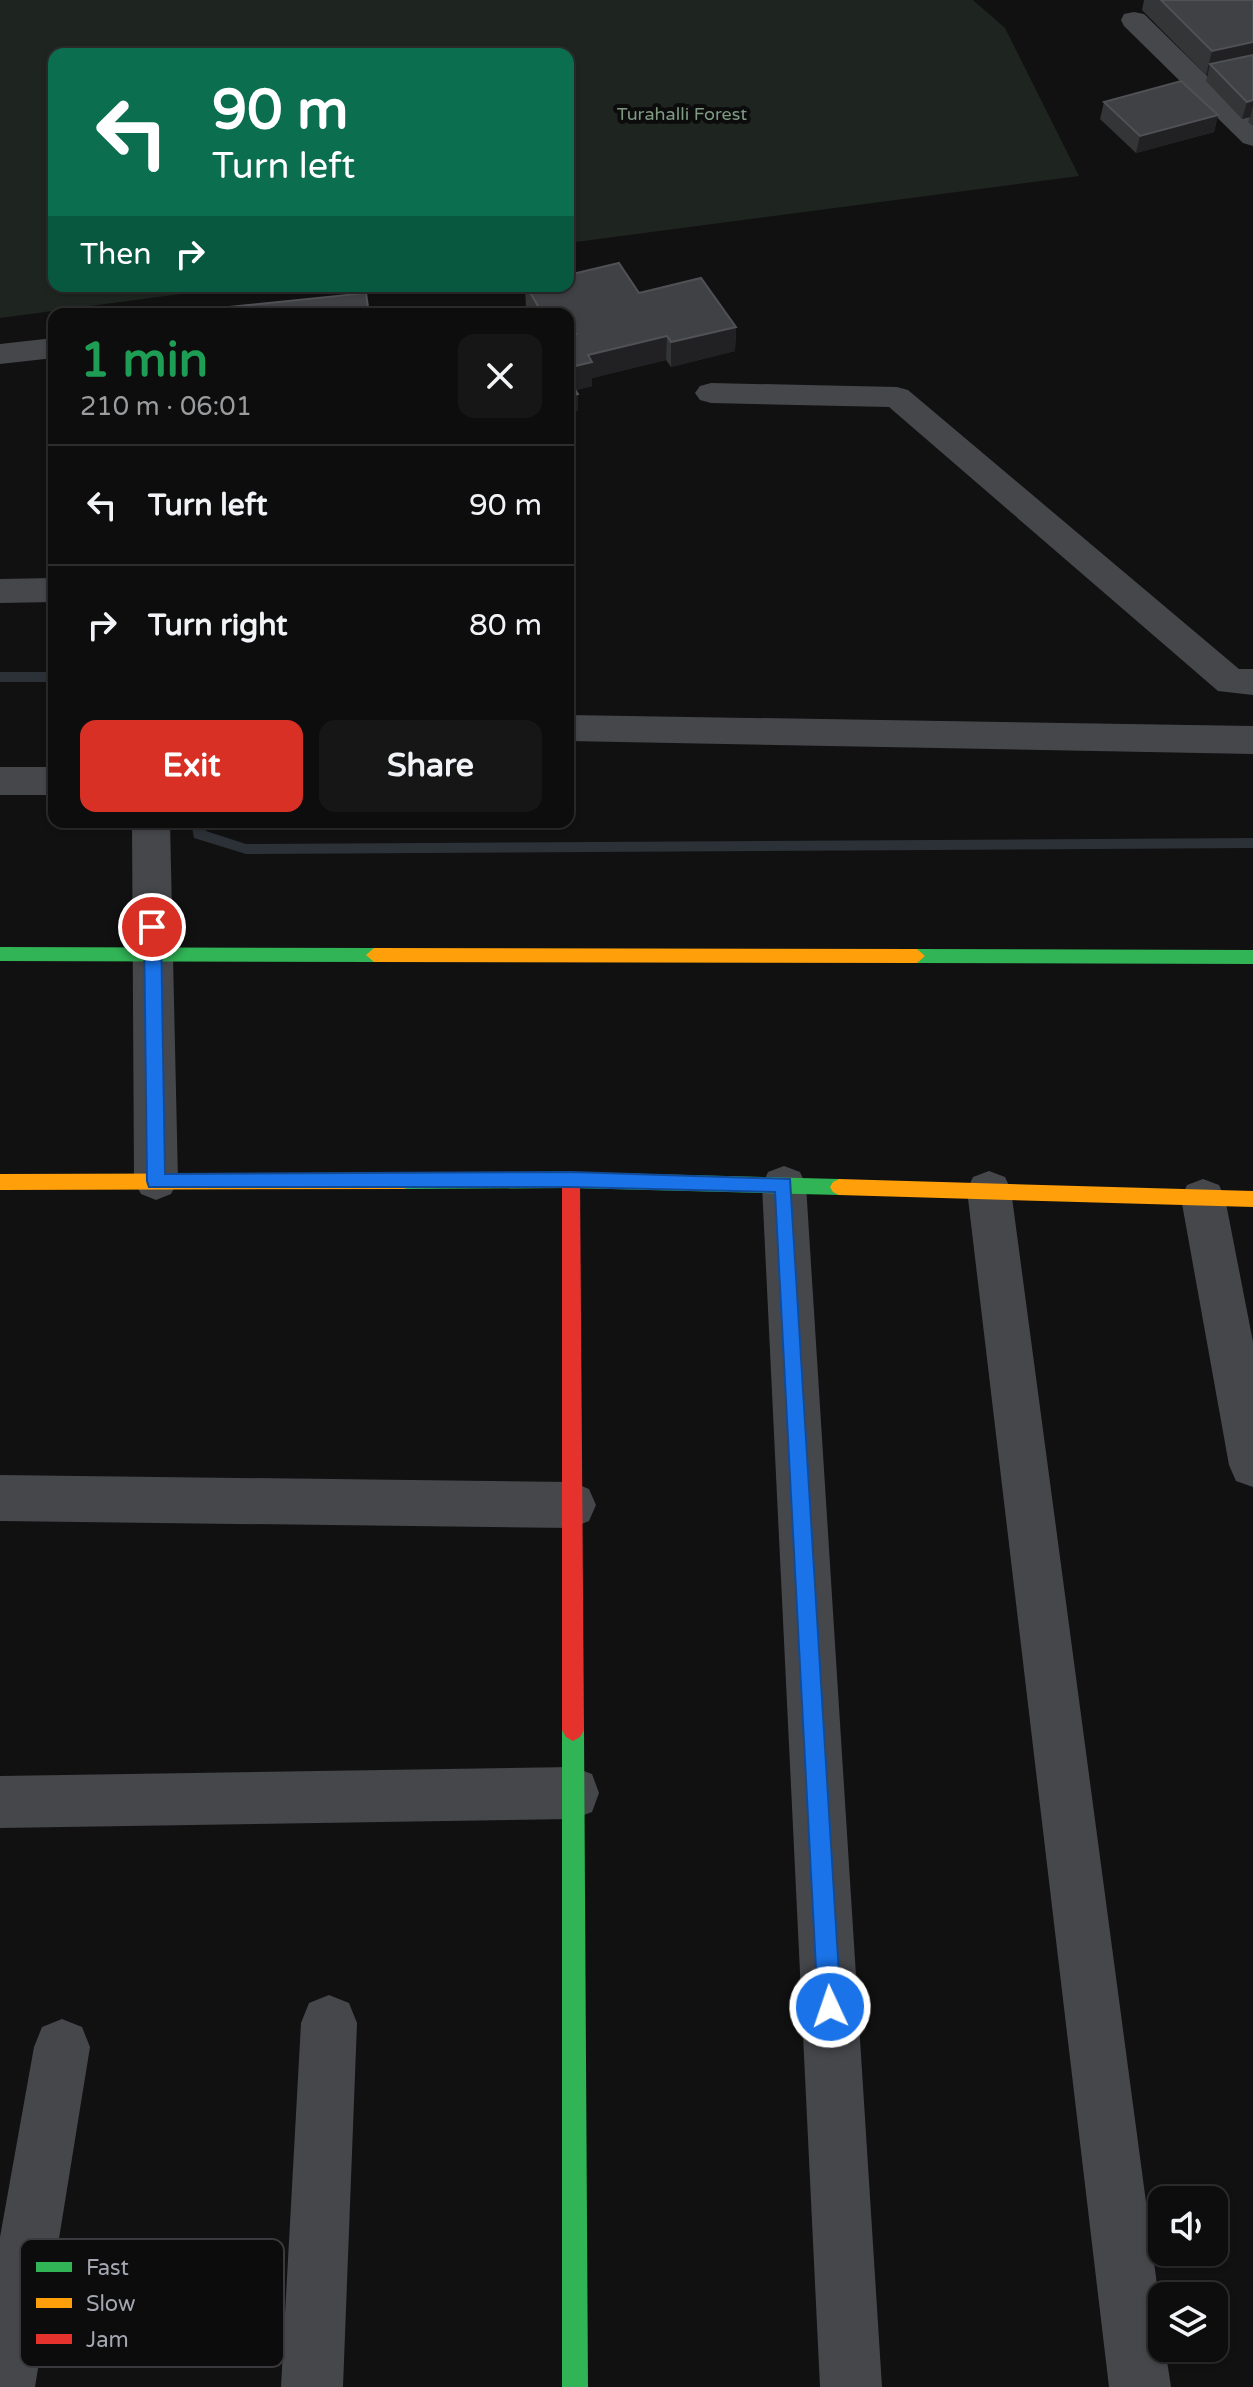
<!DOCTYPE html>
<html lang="en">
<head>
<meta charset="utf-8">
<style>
  :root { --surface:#0d0d0e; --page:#161617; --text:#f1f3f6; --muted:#9a9c9e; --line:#2d2d2e; --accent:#d93025 }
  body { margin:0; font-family:"Varela Round",sans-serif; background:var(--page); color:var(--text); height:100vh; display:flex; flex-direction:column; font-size:30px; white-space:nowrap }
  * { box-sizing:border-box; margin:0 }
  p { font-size:26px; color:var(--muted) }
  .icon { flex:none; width:44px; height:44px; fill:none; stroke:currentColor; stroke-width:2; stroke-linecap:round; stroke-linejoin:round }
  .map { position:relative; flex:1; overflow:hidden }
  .side { position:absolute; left:48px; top:308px; width:526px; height:520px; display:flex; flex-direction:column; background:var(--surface); border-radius:16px; box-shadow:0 2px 6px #0004,0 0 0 2px var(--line) }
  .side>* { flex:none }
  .hud { position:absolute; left:48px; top:48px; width:526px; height:244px; border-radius:16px; box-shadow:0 2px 6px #0004,0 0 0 2px var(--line); background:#0b6e4f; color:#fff; overflow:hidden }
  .buttons { position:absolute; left:1148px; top:2186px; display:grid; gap:16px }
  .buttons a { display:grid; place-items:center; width:80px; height:80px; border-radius:16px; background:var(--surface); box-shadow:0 2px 6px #0004,0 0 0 2px var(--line); font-size:40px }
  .pin { position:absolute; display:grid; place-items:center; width:68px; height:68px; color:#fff; margin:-34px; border:4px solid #fff; border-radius:50%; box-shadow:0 2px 8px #0007 }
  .me { position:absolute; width:88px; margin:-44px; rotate:357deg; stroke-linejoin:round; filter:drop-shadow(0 0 6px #0008) }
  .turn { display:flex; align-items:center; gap:28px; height:168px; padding:0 32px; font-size:36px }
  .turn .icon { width:104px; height:104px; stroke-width:2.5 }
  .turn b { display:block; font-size:56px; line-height:68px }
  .then { display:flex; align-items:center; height:76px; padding:0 32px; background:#0003; gap:16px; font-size:30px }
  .round { display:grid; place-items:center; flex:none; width:84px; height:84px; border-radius:16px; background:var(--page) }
  .overview { display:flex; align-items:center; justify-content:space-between; height:136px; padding:0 32px }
  h1 { font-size:48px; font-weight:700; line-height:60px; color:#1e9e55 }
  .primary-button { display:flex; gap:16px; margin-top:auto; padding:16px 32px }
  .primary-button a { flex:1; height:92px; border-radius:16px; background:var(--accent); color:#fff; font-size:32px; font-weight:700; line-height:92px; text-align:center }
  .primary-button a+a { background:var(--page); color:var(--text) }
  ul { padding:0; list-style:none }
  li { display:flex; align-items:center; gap:24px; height:120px; padding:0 32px; border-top:2px solid var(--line) }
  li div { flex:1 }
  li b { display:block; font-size:30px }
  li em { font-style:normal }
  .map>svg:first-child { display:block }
</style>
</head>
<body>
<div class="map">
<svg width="1253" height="2387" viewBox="0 0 1253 2387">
  <rect width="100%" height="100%" fill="#111112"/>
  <path fill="#1e241f" d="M 0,0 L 973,0 L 1005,28 L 1079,176 L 568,243 L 568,54 L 54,54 L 54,286 L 241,286 L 0,318 Z"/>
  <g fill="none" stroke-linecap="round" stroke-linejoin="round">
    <path fill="#2b3137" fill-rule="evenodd" d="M 0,672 L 54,672 L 54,682 L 0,682 Z
      M 191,822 L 205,822 L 206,831 L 246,844 L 1253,838 L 1253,848 L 246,854 L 194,838 Z"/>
    <path fill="#46474b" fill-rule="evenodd" d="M 1134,12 L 1144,14 L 1253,121 L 1253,146 L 1243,143 L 1124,26 L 1121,20 L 1124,14 Z
      M 54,338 L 54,358 L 0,364 L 0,344 Z
      M 711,383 L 897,387 L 908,390 L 1239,669 L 1253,669 L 1253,695 L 1218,691 L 889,407 L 711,403 L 700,400 L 695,393 L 700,386 Z
      M 54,578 L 54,602 L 0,603 L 0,579 Z
      M 568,715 L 1253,726 L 1253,754 L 568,741 Z
      M 0,767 L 54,767 L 54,795 L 0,795 Z
      M 132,822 L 170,822 L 178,1181 L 171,1194 L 156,1200 L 141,1194 L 134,1181 Z
      M 784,1166 L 800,1172 L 806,1185 L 882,2387 L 820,2387 L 762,1185 L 768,1172 Z
      M 989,1171 L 1005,1177 L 1011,1190 L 1162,2322 L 1162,2348 L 1165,2348 L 1171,2387 L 1109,2387 L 967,1190 L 973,1177 Z
      M 1203,1179 L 1219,1185 L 1225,1198 L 1253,1342 L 1253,1487 L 1236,1481 L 1229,1465 L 1181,1198 L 1187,1185 Z
      M 0,1475 L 572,1482 L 589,1489 L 596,1505 L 589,1521 L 572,1528 L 0,1521 Z
      M 573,1767 L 592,1774 L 599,1793 L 592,1812 L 573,1819 L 0,1828 L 0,1776 Z
      M 329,1995 L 349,2003 L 357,2023 L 343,2387 L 281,2387 L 301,2023 L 309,2003 Z
      M 62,2019 L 82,2027 L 90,2047 L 35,2387 L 0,2387 L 0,2237 L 34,2047 L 42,2027 Z"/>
    <path fill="#30b455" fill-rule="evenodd" d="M 0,947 L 374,948 L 382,955 L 374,962 L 0,961 Z
      M 917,949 L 1253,950 L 1253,964 L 917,963 L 909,956 Z
      M 571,1172 L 839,1179 L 845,1182 L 848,1187 L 845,1192 L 839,1195 L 571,1188 L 404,1189 L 398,1186 L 395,1181 L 398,1176 L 404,1173 Z
      M 573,1719 L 580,1723 L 584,1730 L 588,2387 L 562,2387 L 562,1730 L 566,1723 Z"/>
    <path fill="#ff9f0a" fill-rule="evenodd" d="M 374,948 L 917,949 L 925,956 L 917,963 L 374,962 L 366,955 Z
      M 404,1173 L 410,1176 L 413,1181 L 410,1186 L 404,1189 L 0,1190 L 0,1174 Z
      M 839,1179 L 1253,1191 L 1253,1207 L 839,1195 L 833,1192 L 830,1187 L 833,1182 Z"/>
    <path fill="#e5322d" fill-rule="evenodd" d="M 571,1172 L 577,1175 L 580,1180 L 584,1730 L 580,1737 L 573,1741 L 566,1737 L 562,1730 L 562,1180 L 565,1175 Z"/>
  </g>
  <path fill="#343537" d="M 1144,0 L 1253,0 L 1253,126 L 1248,122 L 1250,117 L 1242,119 L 1206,81 L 1208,74 L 1206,75 L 1142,10 Z
    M 1104,102 L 1218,115 L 1214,132 L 1136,153 L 1100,119 Z
    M 525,286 L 639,293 L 736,327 L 735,351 L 671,367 L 666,360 L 592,378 L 592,386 L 576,390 L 568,377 L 568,314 L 529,314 L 526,309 Z"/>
  <path fill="#212123" d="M 1253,42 L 1253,65 L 1210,64 L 1208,74 L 1206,75 L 1212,51 Z
    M 1253,100 L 1253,106 L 1250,117 L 1242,119 L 1247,102 Z
    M 1218,115 L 1214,132 L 1136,153 L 1140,136 Z
    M 736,327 L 735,351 L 671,367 L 671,342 Z
    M 667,336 L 666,360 L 592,378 L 592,386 L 576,390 L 575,366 L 588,355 Z
    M 578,394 L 578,411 L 568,414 L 568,396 Z"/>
  <path fill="#404144" stroke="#505155" stroke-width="2" d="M 1161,0 L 1253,0 L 1253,42 L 1212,51 Z
    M 1253,55 L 1253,100 L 1247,102 L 1210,64 Z
    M 1181,81 L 1218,115 L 1140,136 L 1104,102 Z
    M 619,263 L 639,293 L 701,278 L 736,327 L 671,342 L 667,336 L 588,355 L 592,362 L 575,366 L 568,354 L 568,336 L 576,334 L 568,322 L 568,314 L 543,314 L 526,286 L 568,286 L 568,275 Z
    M 366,293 L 369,314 L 231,314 L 230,307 Z
    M 568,379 L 578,394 L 568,396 Z"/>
  <path fill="#1a73e8" stroke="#114b97" stroke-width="2" d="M 152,920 L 161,927 L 165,1174 L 571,1172 L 790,1179 L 841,2007 L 838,2016 L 830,2019 L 822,2016 L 818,2007 L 775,1192 L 571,1187 L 149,1187 L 147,1181 L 144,927 Z"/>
  <g text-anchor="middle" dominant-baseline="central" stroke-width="8" stroke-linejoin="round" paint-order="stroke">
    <g font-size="18" fill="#7e9a82" stroke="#0c0c0d">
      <text x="682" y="114">Turahalli Forest</text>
    </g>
  </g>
  <rect x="20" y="2239" width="264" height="128" rx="12" fill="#0c0c0d" stroke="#3a3a3e" stroke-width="2"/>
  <rect x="36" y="2262" width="36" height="10" fill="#30b455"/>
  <rect x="36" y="2298" width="36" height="10" fill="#ff9f0a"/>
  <rect x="36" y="2334" width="36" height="10" fill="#e5322d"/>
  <g font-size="22" fill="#a4a7b1">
    <text x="86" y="2275">Fast</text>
    <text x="86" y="2311">Slow</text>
    <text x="86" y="2347">Jam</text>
  </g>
</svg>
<div class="buttons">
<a><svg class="icon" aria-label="sound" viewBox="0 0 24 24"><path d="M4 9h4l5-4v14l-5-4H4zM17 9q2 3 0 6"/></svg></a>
<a><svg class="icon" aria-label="layers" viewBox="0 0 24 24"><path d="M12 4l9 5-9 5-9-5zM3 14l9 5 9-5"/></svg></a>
</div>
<div class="pin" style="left:152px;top:927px;background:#d93025"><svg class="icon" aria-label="arrive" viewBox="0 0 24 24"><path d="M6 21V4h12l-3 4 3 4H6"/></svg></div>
<svg class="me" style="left:830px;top:2007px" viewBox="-20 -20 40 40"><circle r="17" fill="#1a73e8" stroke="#fff" stroke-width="3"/><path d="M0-11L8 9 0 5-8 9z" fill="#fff"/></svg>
<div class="hud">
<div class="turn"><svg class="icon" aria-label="left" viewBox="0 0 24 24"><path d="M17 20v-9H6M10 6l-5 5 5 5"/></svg><div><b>90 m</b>Turn left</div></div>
<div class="then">Then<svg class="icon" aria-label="right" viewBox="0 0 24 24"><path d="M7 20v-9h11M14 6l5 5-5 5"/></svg></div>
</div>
<section class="side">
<div class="overview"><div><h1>1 min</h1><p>210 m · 06:01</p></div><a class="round"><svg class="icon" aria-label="close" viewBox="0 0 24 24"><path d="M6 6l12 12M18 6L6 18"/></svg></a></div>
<ul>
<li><svg class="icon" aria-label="left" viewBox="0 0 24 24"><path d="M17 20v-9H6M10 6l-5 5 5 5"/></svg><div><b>Turn left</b></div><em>90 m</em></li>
<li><svg class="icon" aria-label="right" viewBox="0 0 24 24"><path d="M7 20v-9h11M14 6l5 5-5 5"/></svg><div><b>Turn right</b></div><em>80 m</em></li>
</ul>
<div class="primary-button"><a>Exit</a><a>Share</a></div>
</section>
</div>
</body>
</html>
